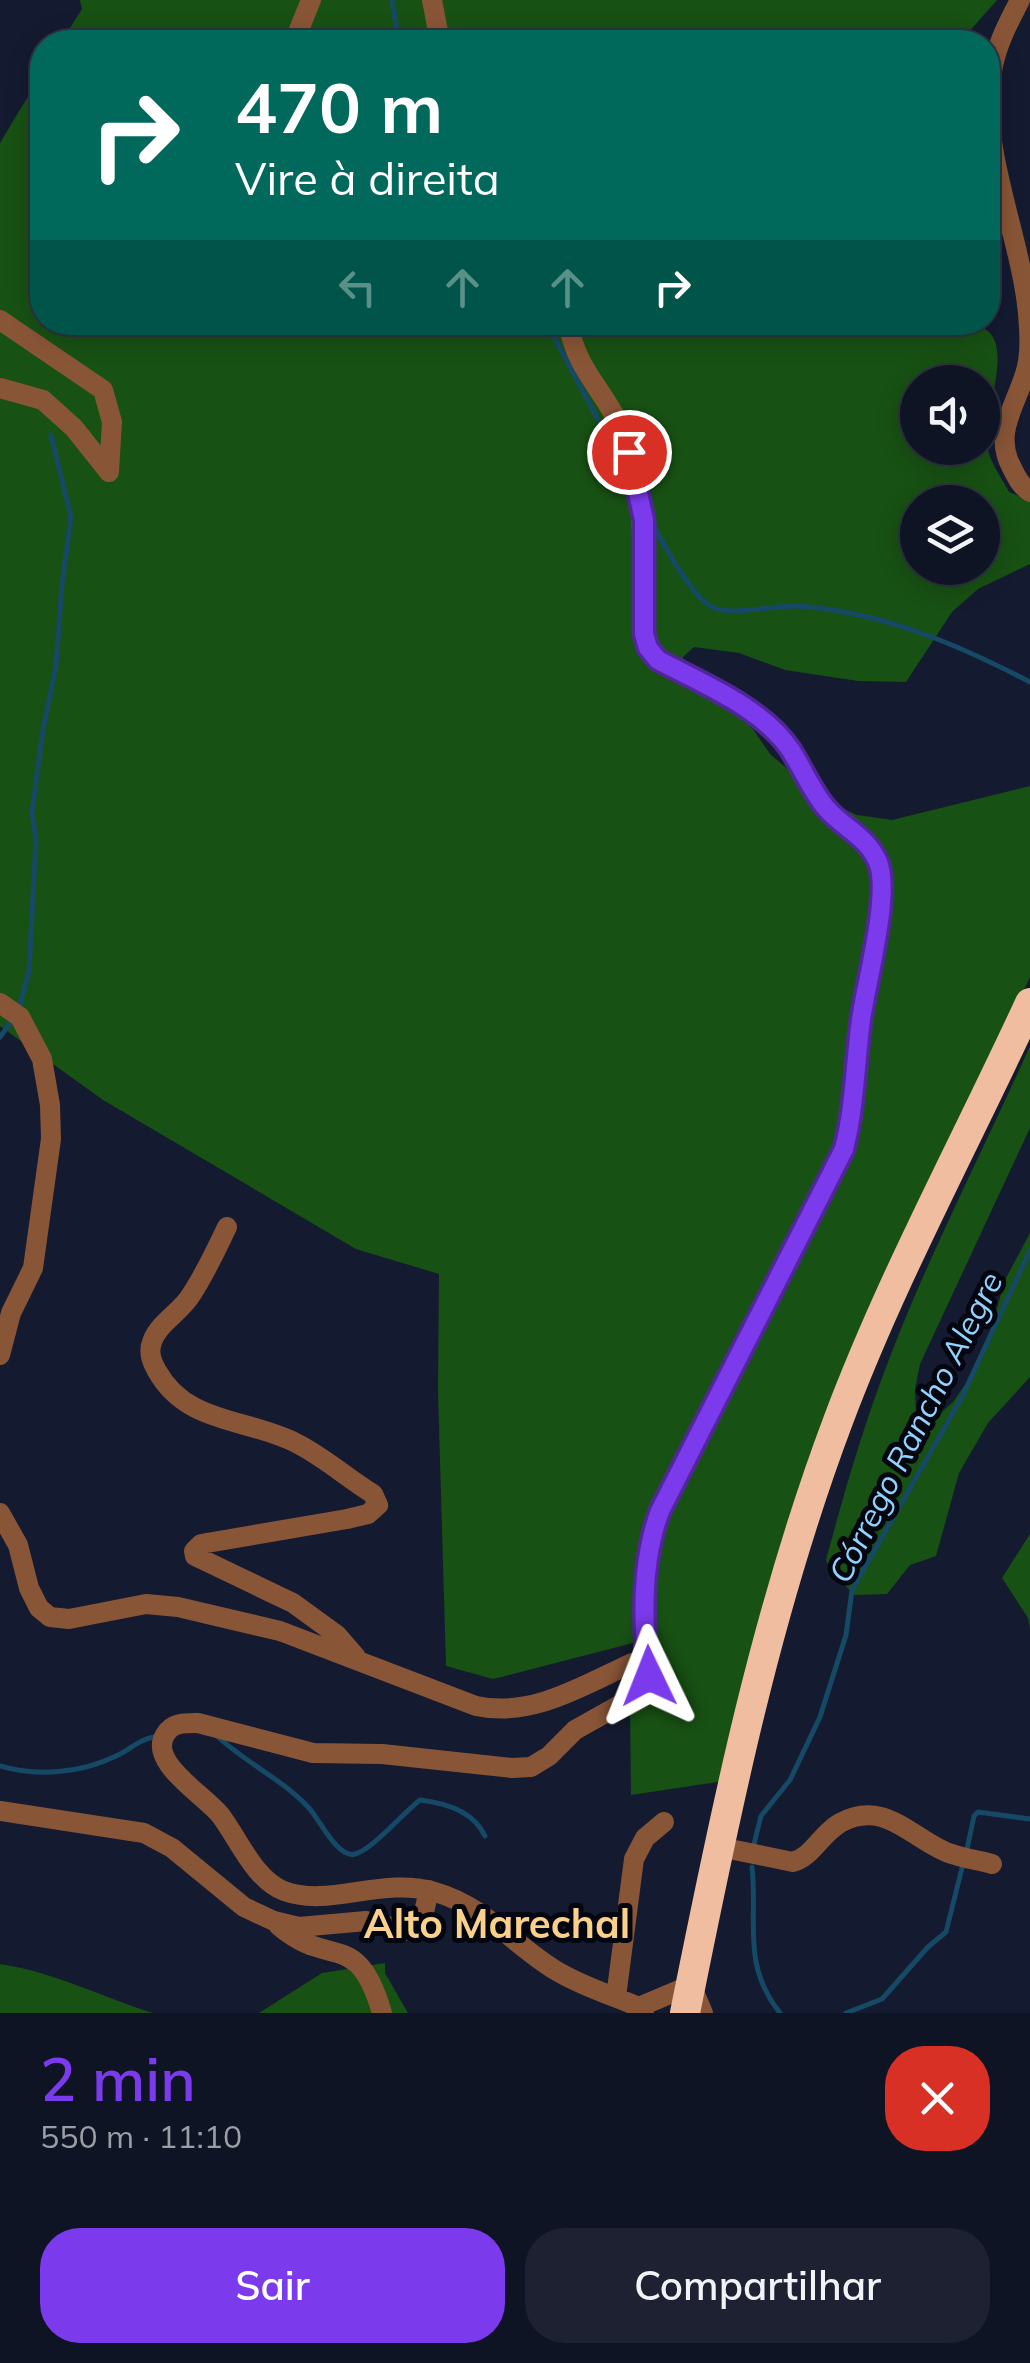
<!DOCTYPE html>
<html lang="pt">
<head>
<meta charset="utf-8">
<style>
  :root { --surface:#0f1424; --page:#1d2131; --text:#f1f3f6; --muted:#9b9ea6; --line:#2f3341; --accent:#7c3aed }
  body { margin:0; font-family:Mulish,sans-serif; background:var(--page); color:var(--text); height:100vh; display:flex; flex-direction:column; font-size:38px; white-space:nowrap }
  * { box-sizing:border-box; margin:0 }
  p { font-size:32px; color:var(--muted) }
  .icon { flex:none; width:55px; height:55px; fill:none; stroke:currentColor; stroke-width:2; stroke-linecap:round; stroke-linejoin:round }
  .map { position:relative; height:2013px; overflow:hidden }
  .sheet { display:flex; flex-direction:column; background:var(--surface); flex:1 }
  .sheet>* { flex:none }
  .banner { position:absolute; left:30px; top:30px; width:970px; height:305px; border-radius:40px; box-shadow:0 5px 25px #0003,0 0 0 2px var(--line); background:#00695c; color:#fff; overflow:hidden }
  .fabs { position:absolute; left:900px; top:365px; display:grid; gap:20px }
  .fabs a { display:grid; place-items:center; width:100px; height:100px; border-radius:50%; background:var(--surface); box-shadow:0 5px 25px #0003,0 0 0 2px var(--line); font-size:50px }
  .pin { position:absolute; display:grid; place-items:center; width:85px; height:85px; color:#fff; margin:-42px; border:5px solid #fff; border-radius:50%; box-shadow:0 2px 10px #0007 }
  .me { position:absolute; width:110px; margin:-55px; rotate:358deg; stroke-linejoin:round; filter:drop-shadow(0 0 8px #0008) }
  .turn { display:flex; align-items:center; gap:35px; height:210px; padding:0 40px; font-size:45px }
  .turn .icon { width:130px; height:130px; stroke-width:2.5 }
  .turn b { display:block; font-size:70px; line-height:85px }
  .lanes { display:flex; align-items:center; height:95px; padding:0 40px; background:#0003; justify-content:center; gap:50px; direction:ltr }
  .lanes .off { opacity:.35 }
  .round { display:grid; place-items:center; flex:none; width:105px; height:105px; border-radius:40px; background:var(--page) }
  .summary { display:flex; align-items:center; justify-content:space-between; height:170px; padding:0 40px }
  h1 { font-size:60px; font-weight:600; line-height:75px; color:var(--accent) }
  .cta { display:flex; gap:20px; margin-top:auto; padding:20px 40px }
  .cta a { flex:1; height:115px; border-radius:40px; background:var(--accent); color:#fff; font-size:40px; font-weight:600; line-height:115px; text-align:center }
  .cta a+a { background:var(--page); color:var(--text) }
  .map>svg:first-child { display:block }
</style>
</head>
<body>
<div class="map">
<svg width="1030" height="2013" viewBox="0 0 1030 2013">
  <rect width="100%" height="100%" fill="#141a30"/>
  <path fill="#185114" fill-rule="evenodd" d="M 80,0 L 997,0 L 960,42 L 61,42 L 82,9 Z
    M 42,73 L 42,322 L 969,322 C 975,325 985,328 990,333 C 1011,356 981,420 988,450 C 991,464 1003,480 1009,492 L 1030,500 L 1030,564 L 978,589 L 952,612 L 906,682 L 858,681 L 785,670 L 739,653 L 694,647 L 683,657 L 685,674 L 730,706 L 753,729 L 770,754 L 824,800 L 857,815 L 892,820 L 1030,786 L 1030,977 L 921,1209 L 724,1781 L 631,1795 L 630,1705 L 633,1643 L 493,1679 L 446,1666 L 438,1391 L 439,1274 L 356,1249 L 103,1100 L 0,1026 L 0,143 ZM 918,382 L 982,382 L 982,448 L 918,448 ZM 918,502 L 982,502 L 982,568 L 918,568 Z
    M 1030,1046 L 1030,1128 L 920,1364 L 915,1389 L 916,1414 L 929,1424 L 953,1402 L 982,1360 L 1005,1280 L 1030,1233 L 1030,1377 L 988,1423 L 959,1473 L 936,1556 L 910,1565 L 887,1594 L 855,1595 L 830,1571 L 826,1560 C 844,1493 863,1427 888,1362 C 929,1254 983,1151 1030,1046 Z
    M 1030,1534 L 1030,1629 L 1028,1618 L 1002,1578 Z
    M 385,1963 L 385,1973 L 408,2013 L 259,2013 L 322,1973 Z
    M 0,1964 C 54,1972 102,1997 153,2013 L 0,2013 Z"/>
  <g fill="none" stroke-linecap="round" stroke-linejoin="round">
    <path stroke="#154966" stroke-width="5" d="M 392,0 L 399,42
      M 546,322 L 625,470
      M 648,515 C 661,539 690,597 714,608 C 734,616 775,605 798,606 C 882,612 957,644 1030,682
      M 19,1009 L 29,971 L 36,840 L 32,812 L 43,729 L 56,666 L 62,584 L 71,517 L 51,435
      M 0,1037 L 13,1019
      M 217,1736 C 246,1763 282,1779 309,1808 C 320,1820 338,1859 355,1854 C 372,1850 404,1812 420,1800 C 446,1803 474,1812 485,1836
      M 0,1766 C 36,1777 82,1773 116,1756 C 133,1748 137,1740 158,1736
      M 754,1844 L 761,1816 L 790,1780 L 820,1717 L 846,1635 L 852,1590 L 962,1397 L 1030,1250
      M 966,1854 L 974,1816 L 978,1812 L 1030,1819
      M 752,1867 C 758,1921 741,1964 780,2013
      M 846,2013 L 882,1999 L 928,1947 L 946,1932 L 963,1864"/>
    <path stroke="#895537" stroke-width="20" d="M 432,0 L 440,42
      M 1020,0 C 1008,23 996,46 992,71 C 977,152 1026,245 1029,328 C 1030,344 1030,359 1025,374 C 1015,407 993,434 1012,468 C 1017,478 1021,486 1030,492
      M 294,42 L 311,0
      M 0,320 L 103,390 L 112,422 L 109,472 L 74,428 L 43,400 L 0,388
      M 568,322 C 576,372 607,392 623,433 C 648,498 642,565 643,634 L 648,648 L 659,660 C 702,684 761,706 790,749 C 803,769 811,790 826,808 C 843,828 868,836 878,862 C 891,893 866,983 861,1020 C 855,1064 855,1106 844,1149 L 660,1511 C 640,1565 647,1613 648,1669
      M 0,1003 L 20,1017 L 42,1059 L 50,1105 L 51,1139 L 33,1268 L 11,1313 L 0,1355
      M 227,1227 C 216,1250 205,1274 191,1295 C 181,1312 158,1323 152,1342 C 148,1353 152,1362 157,1371 C 187,1425 248,1418 296,1443 C 324,1457 347,1478 373,1494 L 378,1505 L 368,1514 L 347,1519 L 201,1544 L 194,1551 L 195,1556 L 293,1603 L 337,1635 L 356,1657
      M 0,1513 L 18,1545 L 29,1588 L 39,1608 L 50,1617 L 69,1619 L 146,1604 L 178,1607 L 280,1631 L 476,1706 C 532,1718 582,1686 632,1663 L 648,1669 L 649,1676 L 641,1693 L 575,1730 L 549,1756 L 531,1767 L 512,1768 L 382,1754 L 313,1753 L 198,1723 C 186,1723 172,1722 165,1735 C 148,1763 206,1796 221,1816 C 239,1840 255,1880 284,1891 C 330,1908 382,1876 435,1892 C 484,1906 513,1944 555,1970 C 581,1986 611,1995 639,2007 L 644,2013
      M 0,1811 L 144,1833 L 172,1848 L 244,1907 L 274,1921 L 299,1927 L 366,1921 L 410,1931 L 422,1921 L 429,1890
      M 720,1847 L 793,1862 C 813,1856 821,1834 840,1823 C 884,1799 910,1837 946,1852 C 961,1858 977,1860 992,1864
      M 279,1926 C 330,1970 357,1927 382,2013
      M 616,1997 L 634,1859 L 645,1838 L 664,1822
      M 639,2007 L 691,1985 L 703,2013"/>
    <path stroke="#f1bda0" stroke-width="30" d="M 685,2013 C 725,1813 766,1612 838,1421 C 892,1277 966,1142 1030,1003"/>
  </g>
  <g fill="none" stroke-linecap="round" stroke-linejoin="round">
    <defs>
      <path id="route" d="M 629,452 L 644,520 L 644,634 L 648,648 L 658,660 C 703,684 761,707 790,749 C 803,769 811,790 826,808 C 843,828 867,836 878,862 C 891,894 866,983 861,1020 C 855,1064 855,1106 844,1149 L 660,1511 C 641,1562 642,1622 649,1676"/>
    </defs>
    <use href="#route" stroke="#51269a" stroke-width="25"/>
    <use href="#route" stroke="#7c3aed" stroke-width="18"/>
  </g>
  <g text-anchor="middle" dominant-baseline="central" stroke-width="10" stroke-linejoin="round" paint-order="stroke">
    <g font-size="32" font-style="italic" fill="#91d3ff" stroke="#04060f">
      <text transform="translate(915 1427) rotate(-63)">Córrego Rancho Alegre</text>
    </g>
    <g font-size="40" font-weight="bold" fill="#fbd08a" stroke="#04060f">
      <text x="497" y="1923">Alto Marechal</text>
    </g>
  </g>
</svg>
<div class="fabs">
<a><svg class="icon" aria-label="sound" viewBox="0 0 24 24"><path d="M4 9h4l5-4v14l-5-4H4zM17 9q2 3 0 6"/></svg></a>
<a><svg class="icon" aria-label="layers" viewBox="0 0 24 24"><path d="M12 4l9 5-9 5-9-5zM3 14l9 5 9-5"/></svg></a>
</div>
<div class="pin" style="left:629px;top:452px;background:#d93025"><svg class="icon" aria-label="arrive" viewBox="0 0 24 24"><path d="M6 21V4h12l-3 4 3 4H6"/></svg></div>
<svg class="me" style="left:649px;top:1676px" viewBox="-20 -20 40 40"><path d="M0-17L14 15 0 8-14 15z" fill="#7c3aed" stroke="#fff" stroke-width="4"/></svg>
<div class="banner">
<div class="turn"><svg class="icon" aria-label="right" viewBox="0 0 24 24"><path d="M7 20v-9h11M14 6l5 5-5 5"/></svg><div><b>470 m</b>Vire à direita</div></div>
<div class="lanes"><svg class="icon off" aria-label="left" viewBox="0 0 24 24"><path d="M17 20v-9H6M10 6l-5 5 5 5"/></svg><svg class="icon off" aria-label="ahead" viewBox="0 0 24 24"><path d="M12 20V5M6 11l6-6 6 6"/></svg><svg class="icon off" aria-label="ahead" viewBox="0 0 24 24"><path d="M12 20V5M6 11l6-6 6 6"/></svg><svg class="icon" aria-label="right" viewBox="0 0 24 24"><path d="M7 20v-9h11M14 6l5 5-5 5"/></svg></div>
</div>
</div>
<section class="sheet">
<div class="summary"><div><h1>2 min</h1><p>550 m · 11:10</p></div><a class="round" style="background:#d93025;color:#fff"><svg class="icon" aria-label="close" viewBox="0 0 24 24"><path d="M6 6l12 12M18 6L6 18"/></svg></a></div>
<div class="cta"><a>Sair</a><a>Compartilhar</a></div>
</section>
</body>
</html>
